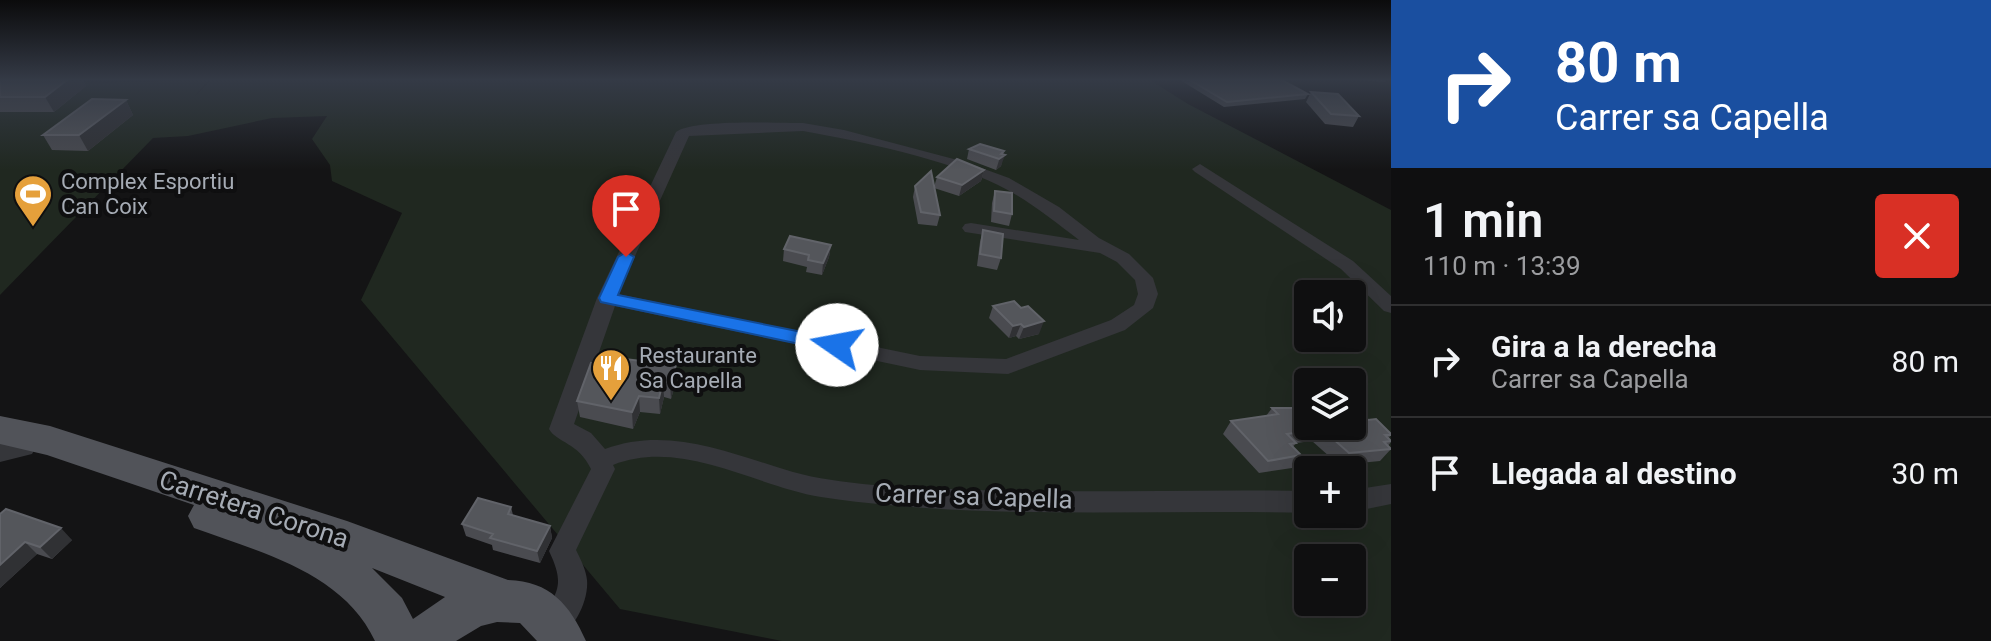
<!DOCTYPE html>
<html lang="es">
<head>
<meta charset="utf-8">
<style>
  :root { --surface:#0f0f10; --page:#181819; --text:#f1f3f6; --muted:#9b9c9f; --line:#2f2f30 }
  body { margin:0; font-family:Roboto,sans-serif; background:var(--page); color:var(--text); height:100vh; display:flex; flex-direction:column; font-size:30px; white-space:nowrap }
  * { box-sizing:border-box; margin:0 }
  p { font-size:26px; color:var(--muted) }
  .icon { flex:none; width:44px; height:44px; fill:none; stroke:currentColor; stroke-width:2; stroke-linecap:round; stroke-linejoin:round }
  .map { position:relative; flex:1; overflow:hidden }
  .sheet { display:flex; flex-direction:column; background:var(--surface); width:600px }
  .sheet>* { flex:none }
  .banner { background:#1a4fa0; color:#fff; overflow:hidden }
  .tools { position:absolute; left:1294px; top:280px; display:grid; gap:16px }
  .tools a { display:grid; place-items:center; width:72px; height:72px; border-radius:8px; background:var(--surface); box-shadow:0 8px 32px #0002,0 0 0 2px var(--line); font-size:40px }
  .pin { position:absolute; display:grid; place-items:center; width:68px; height:68px; color:#fff; margin:-82px -34px; border-radius:50% 50% 50% 0; rotate:-45deg; box-shadow:0 0 8px #0007 }
  .pin .icon { rotate:45deg }
  .me { position:absolute; width:88px; margin:-44px; rotate:282deg; stroke-linejoin:round; filter:drop-shadow(0 0 6px #0008) }
  .turn { display:flex; align-items:center; gap:28px; height:168px; padding:0 32px; font-size:36px }
  .turn .icon { width:104px; height:104px; stroke-width:2.5 }
  .turn b { display:block; font-size:56px; line-height:68px }
  .round { display:grid; place-items:center; flex:none; width:84px; height:84px; border-radius:8px; background:var(--page) }
  .headline { display:flex; align-items:center; justify-content:space-between; height:136px; padding:0 32px }
  h1 { font-size:48px; font-weight:600; line-height:60px }
  ul { padding:0; list-style:none }
  li { display:flex; align-items:center; gap:24px; height:112px; padding:0 32px; border-top:2px solid var(--line) }
  li div { flex:1 }
  li b { display:block; font-size:30px }
  li em { font-style:normal }
  main { display:flex; flex:1; min-height:0 }
  .map>svg:first-child { display:block }
</style>
</head>
<body>
<main>
<div class="map">
<svg width="1391" height="641" viewBox="0 0 1391 641">
  <rect width="100%" height="100%" fill="#141415"/>
  <path fill="#202820" fill-rule="evenodd" d="M 0,80 L 104,83 L 209,80 L 195,96 L 211,80 L 1150,80 L 1188,104 L 1391,210 L 1391,641 L 782,641 L 620,609 L 361,300 L 402,213 L 332,181 L 330,165 L 312,139 L 327,116 L 272,118 L 188,136 L 153,138 L 0,295 ZM 1308,294 L 1352,294 L 1352,338 L 1308,338 ZM 1308,382 L 1352,382 L 1352,426 L 1308,426 ZM 1308,470 L 1352,470 L 1352,514 L 1308,514 ZM 1308,558 L 1352,558 L 1352,602 L 1308,602 Z"/>
  <g fill="none" stroke-linecap="round" stroke-linejoin="round">
    <path fill="#35363a" fill-rule="evenodd" d="M 803,123 L 844,130 L 965,162 L 1009,178 L 1059,207 L 1099,238 L 1129,254 L 1153,278 L 1158,294 L 1153,308 L 1125,330 L 1008,374 L 920,370 L 615,306 L 574,424 L 591,433 L 605,449 C 669,425 732,454 793,472 C 840,485 901,487 950,489 C 1069,494 1189,489 1308,491 L 1308,513 C 1146,509 982,521 821,497 C 754,486 682,438 613,465 L 615,469 L 576,550 C 581,560 586,570 587,580 C 589,601 573,632 555,639 L 545,635 L 540,625 C 555,591 567,589 549,551 L 591,469 C 578,442 557,443 549,429 L 597,298 L 676,132 C 692,119 778,123 803,123 ZM 803,131 C 860,141 946,159 998,185 C 1027,199 1053,220 1079,240 L 971,223 L 965,224 L 962,228 L 965,232 L 1100,253 L 1117,262 L 1135,280 L 1138,294 L 1134,305 L 1111,320 L 1006,359 L 920,356 L 618,294 L 689,136 Z
      M 1200,164 L 1353,261 L 1391,296 L 1391,313 L 1384,311 L 1341,269 L 1195,172 L 1192,169 Z
      M 24,438 L 32,440 L 36,447 L 32,454 L 0,462 L 0,444 Z
      M 1391,484 L 1391,504 L 1352,512 L 1352,490 Z"/>
    <path fill="#515359" fill-rule="evenodd" d="M 0,416 L 50,426 L 347,521 L 508,580 C 550,581 570,605 586,641 L 537,641 L 520,623 L 497,622 L 481,626 L 456,641 L 375,641 C 343,572 260,552 194,528 L 188,516 L 194,505 L 47,455 L 0,444 ZM 372,568 L 445,597 L 413,619 L 402,598 Z"/>
  </g>
  <path fill="#4a4b50" d="M 0,80 L 83,80 L 86,86 L 54,112 L 0,112 Z
    M 1180,80 L 1282,80 L 1308,94 L 1305,99 L 1224,107 Z
    M 1357,80 L 1386,80 L 1385,82 Z
    M 1311,92 L 1359,116 L 1353,127 L 1325,124 L 1306,102 Z
    M 126,100 L 133,115 L 88,151 L 52,150 L 43,135 Z
    M 969,149 L 1004,151 L 1001,166 L 996,170 L 967,159 Z
    M 984,170 L 981,181 L 959,196 L 934,188 L 940,215 L 937,226 L 918,224 L 913,197 L 915,186 L 934,187 L 937,177 Z
    M 995,191 L 1012,214 L 1009,226 L 991,222 L 992,203 Z
    M 983,230 L 1001,258 L 997,270 L 977,266 L 980,242 Z
    M 831,245 L 829,257 L 822,275 L 806,272 L 807,267 L 783,261 L 784,249 Z
    M 993,306 L 1039,334 L 1019,339 L 1016,336 L 1009,338 L 989,318 Z
    M 591,363 L 676,381 L 671,399 L 664,397 L 660,414 L 640,412 L 633,429 L 580,417 L 577,401 Z
    M 1272,408 L 1368,420 L 1391,434 L 1389,438 L 1391,442 L 1388,446 L 1391,449 L 1380,461 L 1339,465 L 1312,441 L 1296,443 L 1293,447 L 1301,455 L 1292,468 L 1259,473 L 1223,434 L 1231,421 L 1266,416 Z
    M 511,507 L 513,515 L 550,526 L 552,538 L 540,563 L 493,550 L 492,545 L 466,536 L 462,524 Z
    M 0,514 L 72,540 L 52,559 L 37,554 L 0,588 Z"/>
  <path fill="#303134" d="M 59,80 L 83,80 L 86,86 L 54,112 L 45,97 Z
    M 126,100 L 133,115 L 88,151 L 79,135 Z
    M 1004,151 L 1002,157 L 1005,155 L 1001,166 L 996,170 L 1001,154 Z
    M 984,170 L 981,181 L 959,196 L 962,185 Z
    M 831,245 L 829,257 L 822,275 L 823,263 Z
    M 1044,321 L 1039,334 L 1019,339 L 1024,327 Z
    M 1021,324 L 1016,336 L 1009,338 L 1013,326 Z
    M 676,365 L 676,381 L 671,399 L 670,383 Z
    M 663,381 L 664,397 L 660,414 L 659,398 Z
    M 639,396 L 640,412 L 633,429 L 632,412 Z
    M 550,526 L 552,538 L 540,563 L 537,551 Z
    M 61,528 L 72,540 L 52,559 L 40,547 Z
    M 25,542 L 37,554 L 0,588 L 0,565 Z"/>
  <path fill="#54565b" stroke="#616369" stroke-width="2" d="M 0,80 L 67,80 L 45,97 L 0,97 Z
    M 1190,80 L 1282,80 L 1308,94 L 1227,102 Z
    M 1311,92 L 1338,94 L 1359,116 L 1331,114 Z
    M 92,99 L 126,100 L 79,135 L 43,135 Z
    M 980,144 L 1004,151 L 1001,154 L 1005,155 L 999,159 L 969,149 Z
    M 957,159 L 984,170 L 962,185 L 937,177 Z
    M 931,171 L 940,215 L 921,212 L 915,186 Z
    M 995,191 L 1012,193 L 1012,214 L 994,211 Z
    M 983,230 L 1003,234 L 1001,258 L 980,254 Z
    M 790,236 L 831,245 L 823,263 L 808,260 L 809,255 L 784,249 Z
    M 1014,301 L 1021,308 L 1028,306 L 1044,321 L 1024,327 L 1021,324 L 1013,326 L 993,306 Z
    M 616,358 L 676,365 L 670,383 L 663,381 L 659,398 L 639,396 L 632,412 L 577,401 L 591,363 L 612,367 Z
    M 1272,408 L 1308,408 L 1308,426 L 1352,426 L 1352,409 L 1357,409 L 1368,420 L 1376,419 L 1391,434 L 1391,435 L 1385,435 L 1391,441 L 1384,442 L 1391,449 L 1349,453 L 1322,429 L 1287,434 L 1296,443 L 1290,444 L 1301,455 L 1268,461 L 1231,421 L 1278,414 Z
    M 478,498 L 511,507 L 508,514 L 550,526 L 537,551 L 490,538 L 493,534 L 462,524 Z
    M 6,509 L 61,528 L 40,547 L 25,542 L 0,565 L 0,514 Z"/>
  <linearGradient id="sky" x2="0" y2="1"><stop stop-color="#0b0b0c"/><stop offset="0.47" stop-color="#343a46"/><stop offset="1" stop-color="#343a46" stop-opacity="0"/></linearGradient>
  <rect width="1391" height="170" fill="url(#sky)"/>
  <path fill="#1a73e8" stroke="#114b97" stroke-width="2" d="M 626,252 L 634,257 L 618,295 L 837,339 L 847,345 L 837,352 L 601,302 L 599,298 L 618,257 Z"/>
  <defs>
    <symbol id="stadium-pin" viewBox="-11 -11 22 30"><path d="M0 17L-7.5 6A9.5 9.5 0 1 1 7.5 6Z" fill="#e5a03b" stroke="#0f0f10"/><path d="M0-5a6.5 5 0 1 0 0 10a6.5 5 0 1 0 0-10ZM-3.5-1.8h7v3.6h-7Z" fill="#fff"/></symbol>
    <symbol id="restaurant-pin" viewBox="-11 -11 22 30"><path d="M0 17L-7.5 6A9.5 9.5 0 1 1 7.5 6Z" fill="#e5a03b" stroke="#0f0f10"/><path d="M-5-6h1v4h1v-4h1v4h1v-4h1v5L-1.5 .5V6h-2V.5L-5-1ZM5-6V6H3V1.5H1.5Q1.5-4 5-6Z" fill="#fff"/></symbol>
  </defs>
  <g fill-rule="evenodd">
    <use href="#stadium-pin" x="11" y="172" width="44" height="60"/>
    <use href="#restaurant-pin" x="589" y="346" width="44" height="60"/>
  </g>
  <g text-anchor="middle" dominant-baseline="central" stroke-width="8" stroke-linejoin="round" paint-order="stroke">
    <g font-size="22" fill="#a6acb5" stroke="#0f0f10" text-anchor="start">
      <text x="61" y="181">Complex Esportiu<tspan x="61" dy="25">Can Coix</tspan></text>
      <text x="639" y="355">Restaurante<tspan x="639" dy="25">Sa Capella</tspan></text>
    </g>
    <g font-size="26" fill="#a6acb5" stroke="#0f0f10">
      <text transform="translate(974 496) rotate(2)">Carrer sa Capella</text>
      <text transform="translate(254 509) rotate(18)">Carretera Corona</text>
    </g>
  </g>
</svg>
<div class="tools">
<a><svg class="icon" aria-label="sound" viewBox="0 0 24 24"><path d="M4 9h4l5-4v14l-5-4H4zM17 9q2 3 0 6"/></svg></a>
<a><svg class="icon" aria-label="layers" viewBox="0 0 24 24"><path d="M12 4l9 5-9 5-9-5zM3 14l9 5 9-5"/></svg></a>
<a>+</a>
<a>−</a>
</div>
<div class="pin" style="left:626px;top:257px;background:#d93025"><svg class="icon" aria-label="arrive" viewBox="0 0 24 24"><path d="M6 21V4h12l-3 4 3 4H6"/></svg></div>
<svg class="me" style="left:837px;top:345px" viewBox="-20 -20 40 40"><circle r="19" fill="#fff"/><path d="M0-13L10 11 0 6-10 11z" fill="#1a73e8"/></svg>
</div>
<section class="sheet">
<div class="banner">
<div class="turn"><svg class="icon" aria-label="right" viewBox="0 0 24 24"><path d="M7 20v-9h11M14 6l5 5-5 5"/></svg><div><b>80 m</b>Carrer sa Capella</div></div>
</div>
<div class="headline"><div><h1>1 min</h1><p>110 m · 13:39</p></div><a class="round" style="background:#d93025;color:#fff"><svg class="icon" aria-label="close" viewBox="0 0 24 24"><path d="M6 6l12 12M18 6L6 18"/></svg></a></div>
<ul>
<li><svg class="icon" aria-label="right" viewBox="0 0 24 24"><path d="M7 20v-9h11M14 6l5 5-5 5"/></svg><div><b>Gira a la derecha</b><p>Carrer sa Capella</p></div><em>80 m</em></li>
<li><svg class="icon" aria-label="arrive" viewBox="0 0 24 24"><path d="M6 21V4h12l-3 4 3 4H6"/></svg><div><b>Llegada al destino</b></div><em>30 m</em></li>
</ul>
</section>
</main>
</body>
</html>
